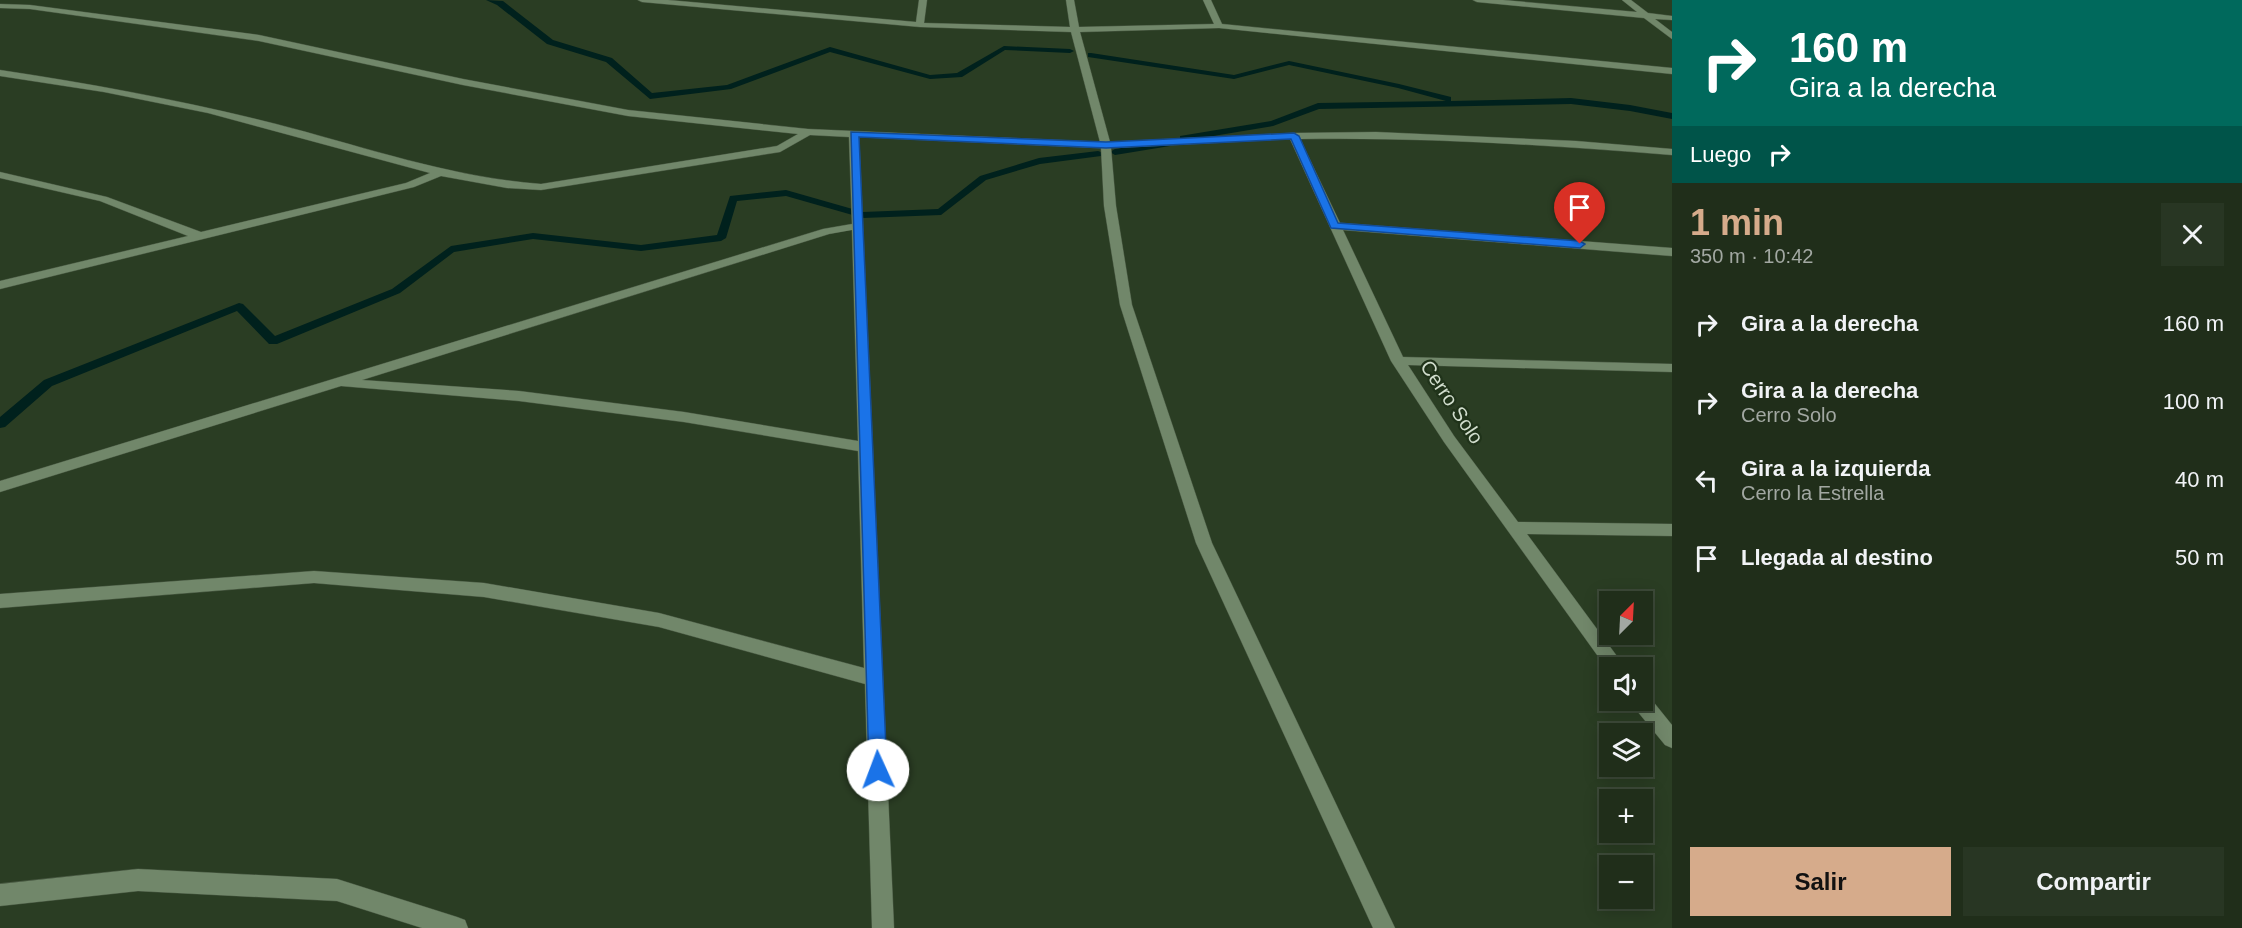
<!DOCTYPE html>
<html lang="es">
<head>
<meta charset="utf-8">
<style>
  :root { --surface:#202e1a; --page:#283623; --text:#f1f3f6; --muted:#a2a8a2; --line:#3d4a39; --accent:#d6ab8b }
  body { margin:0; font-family:Helvetica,sans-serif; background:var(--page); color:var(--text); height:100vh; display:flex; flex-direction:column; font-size:22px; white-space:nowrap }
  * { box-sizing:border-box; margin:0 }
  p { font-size:20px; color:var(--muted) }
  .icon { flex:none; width:33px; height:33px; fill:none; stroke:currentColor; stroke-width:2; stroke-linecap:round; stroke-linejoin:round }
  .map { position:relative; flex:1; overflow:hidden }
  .side { display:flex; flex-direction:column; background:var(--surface); width:570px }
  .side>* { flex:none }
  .hud { background:#00695c; color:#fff; overflow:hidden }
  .needle { width:39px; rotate:24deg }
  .tools { position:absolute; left:1599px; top:591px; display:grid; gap:12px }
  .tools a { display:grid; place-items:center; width:54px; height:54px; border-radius:0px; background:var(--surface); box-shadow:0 3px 15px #0003,0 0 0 2px var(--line); font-size:30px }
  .pin { position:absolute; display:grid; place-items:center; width:51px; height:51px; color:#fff; margin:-62px -26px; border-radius:50% 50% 50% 0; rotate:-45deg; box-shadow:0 0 6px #0007 }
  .pin .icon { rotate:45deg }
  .me { position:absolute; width:66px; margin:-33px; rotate:358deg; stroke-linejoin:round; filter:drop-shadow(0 0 4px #0008) }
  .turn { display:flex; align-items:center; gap:21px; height:126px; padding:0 18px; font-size:27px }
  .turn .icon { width:78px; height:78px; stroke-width:2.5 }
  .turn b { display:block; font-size:42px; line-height:51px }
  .then { display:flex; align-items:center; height:57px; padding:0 18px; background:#0003; gap:12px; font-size:22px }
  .round { display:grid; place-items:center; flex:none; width:63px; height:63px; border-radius:0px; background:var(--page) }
  .summary { display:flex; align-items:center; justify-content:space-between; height:102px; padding:0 18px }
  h1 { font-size:36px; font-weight:700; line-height:45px; color:var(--accent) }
  .button { display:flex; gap:12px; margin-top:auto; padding:12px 18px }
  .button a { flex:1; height:69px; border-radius:0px; background:var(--accent); color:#111; font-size:24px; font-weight:700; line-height:69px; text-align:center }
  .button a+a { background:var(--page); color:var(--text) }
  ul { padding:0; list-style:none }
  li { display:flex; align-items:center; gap:18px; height:78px; padding:0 18px }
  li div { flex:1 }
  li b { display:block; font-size:22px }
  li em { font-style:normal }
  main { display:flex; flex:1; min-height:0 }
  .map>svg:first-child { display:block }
</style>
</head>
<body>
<main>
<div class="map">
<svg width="1672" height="928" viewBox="0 0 1672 928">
  <rect width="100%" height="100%" fill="#2a3d23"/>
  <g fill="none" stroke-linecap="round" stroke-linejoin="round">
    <path fill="#00211d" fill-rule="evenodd" d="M 486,0 L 503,1 L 553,40 L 612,58 L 652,93 L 727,85 L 830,47 L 930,75 L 957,73 L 1004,46 L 1070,49 L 1074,51 L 1070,53 L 1005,50 L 962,77 L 930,79 L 830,52 L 731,89 L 650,99 L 606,62 L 547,44 L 497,5 Z
      M 1091,53 L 1234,75 L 1289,61 L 1399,84 L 1451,97 L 1451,101 L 1571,98 L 1630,105 L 1672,113 L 1672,119 L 1630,111 L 1571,104 L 1319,109 L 1273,126 L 1183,141 L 1180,140 L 1180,136 L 1271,121 L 1318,103 L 1446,101 L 1398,88 L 1289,65 L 1234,79 L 1088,57 L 1088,53 Z
      M 1167,141 L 1172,144 L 1170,146 L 1115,155 L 1110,152 L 1115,149 Z
      M 1098,151 L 1101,152 L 1101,156 L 1040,164 L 986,180 L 941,215 L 863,218 L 786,196 L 737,201 L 726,238 L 721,241 L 641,251 L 533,239 L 454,252 L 400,293 L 277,344 L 269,344 L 237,311 L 52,386 L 5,427 L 0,428 L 0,417 L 44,380 L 239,303 L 243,304 L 275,336 L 392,289 L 451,246 L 533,233 L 641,245 L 717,235 L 730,196 L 786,190 L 863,212 L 938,209 L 980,176 L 1039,158 Z"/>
    <defs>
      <path id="minor" d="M 638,0 L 668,0 L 916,22 L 919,0 L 927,0 L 924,23 L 1070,27 L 1066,0 L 1074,0 L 1079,27 L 1214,24 L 1203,0 L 1211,0 L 1222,24 L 1672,68 L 1672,74 L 1219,28 L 1080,32 L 1110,142 L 1294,133 L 1376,132 L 1576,141 L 1672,149 L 1672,155 C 1548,145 1424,137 1300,139 L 1340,223 L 1672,248 L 1672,256 L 1343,230 L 1403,357 L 1672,364 L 1672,372 L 1408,365 L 1454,436 L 1518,522 L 1672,524 L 1672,536 L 1527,534 L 1622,663 L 1625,668 L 1610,668 L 1610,673 L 1444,442 L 1391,361 L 1290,139 L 1111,148 L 1116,206 L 1132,305 L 1212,543 L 1395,928 L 1373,928 L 1196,543 L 1120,305 L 1104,206 L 1101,148 L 859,137 L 894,928 L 872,928 L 865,684 L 659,627 L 484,597 L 314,583 L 0,608 L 0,594 L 314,571 L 484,583 L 659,613 L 864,668 L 858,451 L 684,422 L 519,401 L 341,386 L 0,492 L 0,481 L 823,229 L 852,224 L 849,137 L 810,135 L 780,152 L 541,190 L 507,188 L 441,176 L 414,187 L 0,289 L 0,281 L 188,236 L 100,201 L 0,178 L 0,172 L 107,197 L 201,232 L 406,183 L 430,173 L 208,113 L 104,92 L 0,76 L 0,70 C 93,84 185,101 276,124 C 365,147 449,177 541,184 L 777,146 L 798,134 L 628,116 L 463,85 L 259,41 L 30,9 L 0,8 L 0,4 L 30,5 L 259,35 L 463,79 L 628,110 L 808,129 L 1100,142 L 1071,32 L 920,27 L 642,2 ZM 852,230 L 858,441 L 684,412 L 519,391 L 362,380 L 829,234 Z
        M 1473,0 L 1503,0 L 1637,12 L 1622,0 L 1631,0 L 1648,13 L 1672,16 L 1672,20 L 1655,19 L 1672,32 L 1672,39 L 1644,18 L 1477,2 Z
        M 1642,693 L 1647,694 L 1672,725 L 1672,748 L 1665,745 L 1633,706 L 1631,700 L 1642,700 Z
        M 138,869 L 337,879 L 457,917 L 465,920 L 468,928 L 422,928 L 337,901 L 138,891 L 0,906 L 0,884 Z"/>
    </defs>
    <use href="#minor" stroke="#485842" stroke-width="1"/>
    <use href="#minor" fill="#71876a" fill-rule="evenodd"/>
  </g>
  <path fill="#1a73e8" stroke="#114b97" stroke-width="1.5" d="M 851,132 L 1106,142 L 1294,133 L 1299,136 L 1338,223 L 1580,241 L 1585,244 L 1580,248 L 1331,228 L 1291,139 L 1106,148 L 859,137 L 887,770 L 884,775 L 878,778 L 871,775 L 869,770 Z"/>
  <g text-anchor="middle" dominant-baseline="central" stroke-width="4.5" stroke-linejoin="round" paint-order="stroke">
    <g font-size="20" fill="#d2dece" stroke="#20331a">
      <text transform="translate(1452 402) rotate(56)">Cerro Solo</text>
    </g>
  </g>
</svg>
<div class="tools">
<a><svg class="needle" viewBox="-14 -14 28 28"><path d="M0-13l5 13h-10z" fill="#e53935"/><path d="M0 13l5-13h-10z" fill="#a2a8a2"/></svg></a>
<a><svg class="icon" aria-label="sound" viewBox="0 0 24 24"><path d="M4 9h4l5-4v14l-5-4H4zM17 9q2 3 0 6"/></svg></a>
<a><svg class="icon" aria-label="layers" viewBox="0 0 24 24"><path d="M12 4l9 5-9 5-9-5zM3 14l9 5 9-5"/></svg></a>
<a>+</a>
<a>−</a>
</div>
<div class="pin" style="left:1580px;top:244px;background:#d93025"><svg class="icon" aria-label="arrive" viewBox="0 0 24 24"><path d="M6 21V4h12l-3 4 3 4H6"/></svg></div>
<svg class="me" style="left:878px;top:770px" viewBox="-20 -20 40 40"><circle r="19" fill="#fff"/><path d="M0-13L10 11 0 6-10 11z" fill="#1a73e8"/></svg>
</div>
<section class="side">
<div class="hud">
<div class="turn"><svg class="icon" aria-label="right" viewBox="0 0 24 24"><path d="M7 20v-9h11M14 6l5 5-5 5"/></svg><div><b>160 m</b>Gira a la derecha</div></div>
<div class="then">Luego<svg class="icon" aria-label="right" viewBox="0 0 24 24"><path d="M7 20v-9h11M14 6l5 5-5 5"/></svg></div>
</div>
<div class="summary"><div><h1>1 min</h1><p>350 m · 10:42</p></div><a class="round"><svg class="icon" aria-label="close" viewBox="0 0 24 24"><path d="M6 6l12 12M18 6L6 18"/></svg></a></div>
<ul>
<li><svg class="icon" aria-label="right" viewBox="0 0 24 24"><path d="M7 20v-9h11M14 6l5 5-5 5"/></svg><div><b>Gira a la derecha</b></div><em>160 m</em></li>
<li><svg class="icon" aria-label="right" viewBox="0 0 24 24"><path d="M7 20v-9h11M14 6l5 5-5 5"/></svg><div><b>Gira a la derecha</b><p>Cerro Solo</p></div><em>100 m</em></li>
<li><svg class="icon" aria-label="left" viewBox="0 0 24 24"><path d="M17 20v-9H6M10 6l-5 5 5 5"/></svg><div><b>Gira a la izquierda</b><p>Cerro la Estrella</p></div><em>40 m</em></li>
<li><svg class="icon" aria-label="arrive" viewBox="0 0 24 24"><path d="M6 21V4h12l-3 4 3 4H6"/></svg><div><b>Llegada al destino</b></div><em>50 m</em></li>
</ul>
<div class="button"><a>Salir</a><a>Compartir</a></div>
</section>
</main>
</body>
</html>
